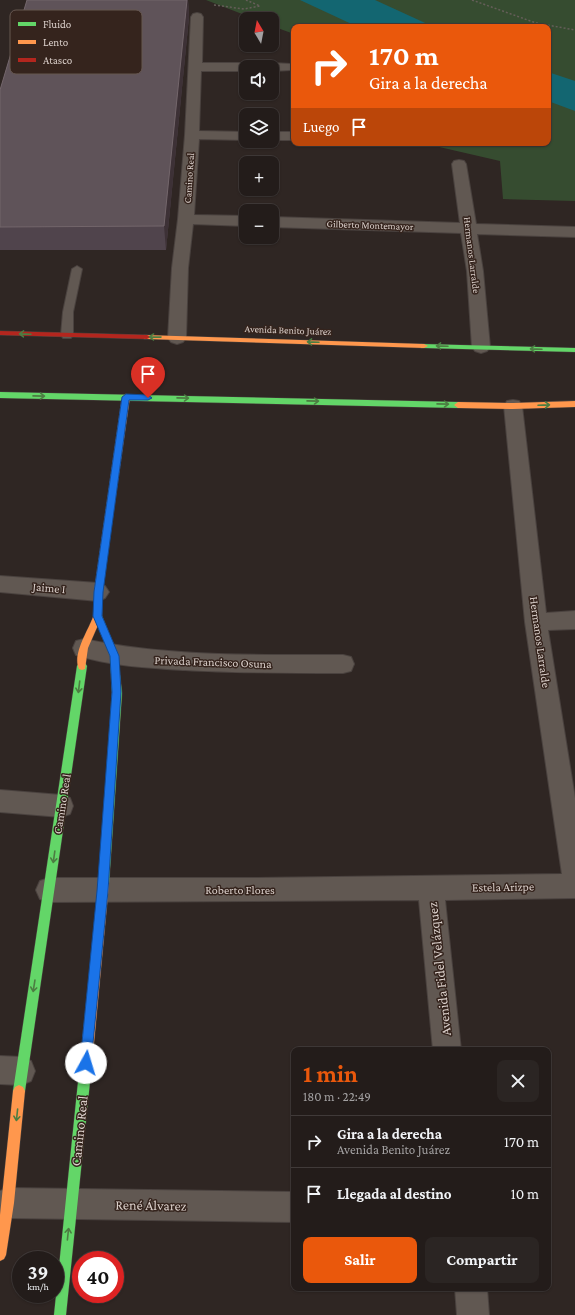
<!DOCTYPE html>
<html lang="es">
<head>
<meta charset="utf-8">
<style>
  :root { --surface:#231c1a; --page:#2b2523; --text:#f1f3f6; --muted:#a3a1a2; --line:#403a39; --accent:#ea580c }
  body { margin:0; font-family:"Crimson Pro",serif; background:var(--page); color:var(--text); height:100vh; display:flex; flex-direction:column; font-size:15px; white-space:nowrap }
  * { box-sizing:border-box; margin:0 }
  p { font-size:13px; color:var(--muted) }
  .icon { flex:none; width:22px; height:22px; fill:none; stroke:currentColor; stroke-width:2; stroke-linecap:round; stroke-linejoin:round }
  .map { position:relative; flex:1; overflow:hidden }
  .sheet { position:absolute; left:291px; top:1047px; width:260px; height:244px; display:flex; flex-direction:column; background:var(--surface); border-radius:8px; box-shadow:0 1px 3px #0004,0 0 0 1px var(--line) }
  .sheet>* { flex:none }
  .hud { position:absolute; left:291px; top:24px; width:260px; height:122px; border-radius:8px; box-shadow:0 1px 3px #0004,0 0 0 1px var(--line); background:#ea580c; color:#fff; overflow:hidden }
  .needle { width:26px; rotate:350deg }
  .tools { position:absolute; left:239px; top:12px; display:grid; gap:8px }
  .tools a { display:grid; place-items:center; width:40px; height:40px; border-radius:8px; background:var(--surface); box-shadow:0 1px 3px #0004,0 0 0 1px var(--line); font-size:20px }
  .speed { position:absolute; left:12px; top:1251px; display:flex; gap:8px; font-size:20px; font-weight:700; text-align:center }
  .speed>* { display:grid; place-content:center; width:52px; height:52px; border-radius:50%; background:var(--surface); box-shadow:0 1px 3px #0004,0 0 0 1px var(--line); line-height:1 }
  .speed small { font-size:10px; font-weight:400 }
  .speed .limit { border:6px solid #d22; background:#fff; color:#111 }
  .pin { position:absolute; display:grid; place-items:center; width:34px; height:34px; color:#fff; margin:-41px -17px; border-radius:50% 50% 50% 0; rotate:-45deg; box-shadow:0 0 4px #0007 }
  .pin .icon { rotate:45deg }
  .me { position:absolute; width:44px; margin:-22px; rotate:6deg; stroke-linejoin:round; filter:drop-shadow(0 0 3px #0008) }
  .turn { display:flex; align-items:center; gap:14px; height:84px; padding:0 12px; font-size:18px }
  .turn .icon { width:52px; height:52px; stroke-width:2.5 }
  .turn b { display:block; font-size:28px; line-height:34px }
  .then { display:flex; align-items:center; height:38px; padding:0 12px; background:#0003; gap:8px; font-size:15px }
  .round { display:grid; place-items:center; flex:none; width:42px; height:42px; border-radius:8px; background:var(--page) }
  .head { display:flex; align-items:center; justify-content:space-between; height:68px; padding:0 12px }
  h1 { font-size:24px; font-weight:700; line-height:30px; color:var(--accent) }
  .action { display:flex; gap:8px; margin-top:auto; padding:8px 12px }
  .action a { flex:1; height:46px; border-radius:8px; background:var(--accent); color:#fff; font-size:16px; font-weight:700; line-height:46px; text-align:center }
  .action a+a { background:var(--page); color:var(--text) }
  ul { padding:0; list-style:none }
  li { display:flex; align-items:center; gap:12px; height:52px; padding:0 12px; border-top:1px solid var(--line) }
  li div { flex:1 }
  li b { display:block; font-size:15px }
  li em { font-style:normal }
  .map>svg:first-child { display:block }
</style>
</head>
<body>
<div class="map">
<svg width="575" height="1315" viewBox="0 0 575 1315">
  <rect width="100%" height="100%" fill="#2f2623"/>
  <path fill="#364c30" d="M 206,0 L 575,0 L 575,201 L 503,199 L 500,161 L 422,143 L 548,143 L 548,27 L 294,27 L 294,34 L 272,26 L 272,19 L 255,19 Z"/>
  <path fill="#136671" d="M 300,0 L 375,0 L 434,27 L 358,27 Z
    M 548,72 L 575,81 L 575,111 L 548,101 Z"/>
  <g fill="none" stroke-linecap="round" stroke-linejoin="round">
    <defs>
      <path id="lane" d="M 77,266 L 82,269 L 73,312 L 73,335 L 71,338 L 63,338 L 61,335 L 63,312 L 72,269 Z"/>
      <path id="street" d="M 197,13 L 201,14 L 203,17 L 202,63 L 251,63 L 256,64 L 258,67 L 246,67 L 246,71 L 201,71 L 199,131 L 246,132 L 246,140 L 199,139 L 194,215 L 246,216 L 246,226 L 193,224 L 188,268 L 186,338 L 183,342 L 177,344 L 171,342 L 168,338 L 172,268 L 178,219 L 185,135 L 191,17 L 193,14 Z
        M 272,63 L 291,64 L 293,67 L 291,70 L 272,71 L 272,67 L 265,67 L 267,64 Z
        M 272,132 L 294,132 L 294,140 L 272,140 Z
        M 459,160 L 464,161 L 466,164 L 476,224 L 575,227 L 575,237 L 477,234 L 483,271 L 490,347 L 487,351 L 481,353 L 475,351 L 472,347 L 467,271 L 461,233 L 272,227 L 272,217 L 460,223 L 452,164 L 454,161 Z
        M 513,400 L 519,401 L 522,406 L 546,613 L 575,611 L 575,629 L 548,630 L 575,798 L 575,898 L 445,900 L 461,1050 L 433,1050 L 419,900 L 49,902 L 40,899 L 36,890 L 40,881 L 49,878 L 256,878 L 562,874 L 525,622 L 504,406 L 507,401 Z
        M 0,576 L 98,583 L 105,586 L 109,592 L 105,598 L 98,601 L 0,592 Z
        M 84,639 C 167,657 258,655 343,655 L 351,657 L 354,664 L 351,671 L 343,673 C 290,673 237,673 185,670 C 149,668 110,666 76,655 L 73,648 L 76,641 Z
        M 0,790 L 61,795 L 70,798 L 73,806 L 70,814 L 61,817 L 0,812 Z
        M 0,1056 L 21,1057 L 31,1061 L 35,1071 L 31,1081 L 21,1085 L 0,1084 Z
        M 8,1188 L 294,1192 L 294,1222 L 8,1218 L 0,1215 L 0,1191 Z
        M 455,1288 L 487,1288 L 489,1315 L 457,1315 Z"/>
      <path id="fast" d="M 421,344 L 575,348 L 575,352 L 424,348 L 421,348 Z
        M 0,392 L 458,402 L 462,405 L 458,408 L 0,398 Z
        M 98,612 L 101,613 L 102,616 L 118,656 L 122,693 L 109,884 L 108,888 L 104,889 L 100,888 L 99,884 L 112,693 L 110,656 L 94,616 L 95,613 Z
        M 82,662 L 85,663 L 87,666 L 25,1091 L 23,1095 L 19,1097 L 15,1095 L 13,1091 L 77,666 L 79,663 Z
        M 88,1037 L 92,1039 L 94,1043 L 66,1315 L 54,1315 L 82,1043 L 84,1039 Z"/>
      <path id="slow" d="M 144,335 L 424,344 L 428,346 L 424,348 L 147,339 L 144,339 Z
        M 126,394 L 130,397 L 102,592 L 102,616 L 88,648 L 85,669 L 82,670 L 79,669 C 72,654 88,631 93,617 C 95,610 94,600 94,592 L 122,397 Z
        M 575,401 L 575,407 L 513,409 L 458,408 L 454,405 L 458,402 L 513,403 Z
        M 104,879 L 108,880 L 109,884 L 94,1043 L 92,1047 L 88,1049 L 84,1047 L 82,1043 L 99,884 L 100,880 Z
        M 19,1085 L 23,1087 L 25,1091 L 14,1203 L 6,1255 L 4,1259 L 0,1261 L 0,1215 L 13,1091 L 15,1087 Z"/>
      <path id="jam" d="M 0,331 L 147,335 L 151,337 L 147,339 L 0,335 Z"/>
    </defs>
    <use href="#lane" stroke="#4a423f" stroke-width="2"/>
    <use href="#street" stroke="#4a423f" stroke-width="2"/>
    <use href="#fast" stroke="#4a423f" stroke-width="1"/>
    <use href="#slow" stroke="#4a423f" stroke-width="1"/>
    <use href="#jam" stroke="#4a423f" stroke-width="1"/>
    <path stroke="#655e59" stroke-width="1.5" stroke-dasharray="2 2" stroke-linecap="butt" d="M 472,0 L 536,23 L 575,30
      M 214,5 L 244,9 L 260,6 L 246,0"/>
    <use href="#lane" fill="#615852" fill-rule="evenodd"/>
    <use href="#street" fill="#615852" fill-rule="evenodd"/>
    <use href="#fast" fill="#63d668" fill-rule="evenodd"/>
    <use href="#slow" fill="#ff974d" fill-rule="evenodd"/>
    <use href="#jam" fill="#b3261e" fill-rule="evenodd"/>
  </g>
  <path fill="#50444c" d="M 27,0 L 188,0 L 189,17 L 166,250 L 0,250 L 0,90 Z"/>
  <path fill="#3d3136" d="M 187,0 L 188,0 L 189,17 L 166,250 L 164,226 Z"/>
  <path fill="#5f5359" stroke="#73666b" d="M 27,0 L 187,0 L 164,226 L 0,227 L 0,90 Z"/>
  <defs><path id="oneway-shaft" d="M-6 0H5M1.5-3L5.5 0L1.5 3" fill="none" stroke-width="1.6" stroke-linecap="round" stroke-linejoin="round"/></defs>
  <g stroke="#4c7d42">
    <use href="#oneway-shaft" transform="translate(25 334) rotate(-178)"/>
    <use href="#oneway-shaft" transform="translate(155 337) rotate(-179)"/>
    <use href="#oneway-shaft" transform="translate(313 342) rotate(-178)"/>
    <use href="#oneway-shaft" transform="translate(442 346) rotate(-178)"/>
    <use href="#oneway-shaft" transform="translate(536 349) rotate(-178)"/>
    <use href="#oneway-shaft" transform="translate(39 396) rotate(1)"/>
    <use href="#oneway-shaft" transform="translate(183 398) rotate(1)"/>
    <use href="#oneway-shaft" transform="translate(313 401) rotate(1)"/>
    <use href="#oneway-shaft" transform="translate(443 404) rotate(1)"/>
    <use href="#oneway-shaft" transform="translate(544 405) rotate(-2)"/>
    <use href="#oneway-shaft" transform="translate(79 687) rotate(97)"/>
    <use href="#oneway-shaft" transform="translate(54 857) rotate(98)"/>
    <use href="#oneway-shaft" transform="translate(34 986) rotate(99)"/>
    <use href="#oneway-shaft" transform="translate(17 1115) rotate(96)"/>
    <use href="#oneway-shaft" transform="translate(68 1234) rotate(-84)"/>
  </g>
  <path fill="#1a73e8" stroke="#114b97" d="M 126,394 L 148,395 L 152,398 L 148,400 L 129,400 L 103,592 L 102,616 L 119,656 L 121,692 L 108,891 L 91,1063 L 90,1067 L 86,1069 L 81,1067 L 80,1063 L 97,891 L 112,692 L 110,656 L 93,616 L 94,592 L 122,397 Z"/>
  <g text-anchor="middle" dominant-baseline="central" stroke-width="3" stroke-linejoin="round" paint-order="stroke">
    <g font-size="10" fill="#dbd0cb" stroke="#35241d">
      <text transform="translate(189 178) rotate(-86)">Camino Real</text>
      <text transform="translate(370 225) rotate(2)">Gilberto Montemayor</text>
      <text transform="translate(472 255) rotate(83)">Hermanos Larralde</text>
      <text transform="translate(288 330) rotate(2)">Avenida Benito Juárez</text>
    </g>
    <g font-size="12" fill="#dbd0cb" stroke="#35241d">
      <text transform="translate(49 588) rotate(5)">Jaime I</text>
      <text transform="translate(540 642) rotate(82)">Hermanos Larralde</text>
      <text transform="translate(213 662) rotate(2)">Privada Francisco Osuna</text>
      <text transform="translate(62 804) rotate(-81)">Camino Real</text>
      <text transform="translate(503 887) rotate(-1)">Estela Arizpe</text>
      <text x="240" y="890">Roberto Flores</text>
    </g>
    <g font-size="14" fill="#dbd0cb" stroke="#35241d">
      <text transform="translate(439 969) rotate(-96)">Avenida Fidel Velázquez</text>
      <text transform="translate(79 1131) rotate(-84)">Camino Real</text>
      <text transform="translate(151 1205) rotate(1)">René Álvarez</text>
    </g>
  </g>
  <rect x="10" y="10" width="132" height="64" rx="6" fill="#35241d" stroke="#675851" stroke-width="1"/>
  <rect x="18" y="22" width="18" height="4" fill="#63d668"/>
  <rect x="18" y="40" width="18" height="4" fill="#ff974d"/>
  <rect x="18" y="58" width="18" height="4" fill="#b3261e"/>
  <g font-size="11" fill="#dbd0cb">
    <text x="43" y="28">Fluido</text>
    <text x="43" y="46">Lento</text>
    <text x="43" y="64">Atasco</text>
  </g>
</svg>
<div class="tools">
<a><svg class="needle" viewBox="-14 -14 28 28"><path d="M0-13l5 13h-10z" fill="#e53935"/><path d="M0 13l5-13h-10z" fill="#a3a1a2"/></svg></a>
<a><svg class="icon" aria-label="sound" viewBox="0 0 24 24"><path d="M4 9h4l5-4v14l-5-4H4zM17 9q2 3 0 6"/></svg></a>
<a><svg class="icon" aria-label="layers" viewBox="0 0 24 24"><path d="M12 4l9 5-9 5-9-5zM3 14l9 5 9-5"/></svg></a>
<a>+</a>
<a>−</a>
</div>
<div class="speed"><div>39<small>km/h</small></div><div class="limit">40</div></div>
<div class="pin" style="left:148px;top:398px;background:#d93025"><svg class="icon" aria-label="arrive" viewBox="0 0 24 24"><path d="M6 21V4h12l-3 4 3 4H6"/></svg></div>
<svg class="me" style="left:86px;top:1063px" viewBox="-20 -20 40 40"><circle r="19" fill="#fff"/><path d="M0-13L10 11 0 6-10 11z" fill="#1a73e8"/></svg>
<div class="hud">
<div class="turn"><svg class="icon" aria-label="right" viewBox="0 0 24 24"><path d="M7 20v-9h11M14 6l5 5-5 5"/></svg><div><b>170 m</b>Gira a la derecha</div></div>
<div class="then">Luego<svg class="icon" aria-label="arrive" viewBox="0 0 24 24"><path d="M6 21V4h12l-3 4 3 4H6"/></svg></div>
</div>
<section class="sheet">
<div class="head"><div><h1>1 min</h1><p>180 m · 22:49</p></div><a class="round"><svg class="icon" aria-label="close" viewBox="0 0 24 24"><path d="M6 6l12 12M18 6L6 18"/></svg></a></div>
<ul>
<li><svg class="icon" aria-label="right" viewBox="0 0 24 24"><path d="M7 20v-9h11M14 6l5 5-5 5"/></svg><div><b>Gira a la derecha</b><p>Avenida Benito Juárez</p></div><em>170 m</em></li>
<li><svg class="icon" aria-label="arrive" viewBox="0 0 24 24"><path d="M6 21V4h12l-3 4 3 4H6"/></svg><div><b>Llegada al destino</b></div><em>10 m</em></li>
</ul>
<div class="action"><a>Salir</a><a>Compartir</a></div>
</section>
</div>
</body>
</html>
